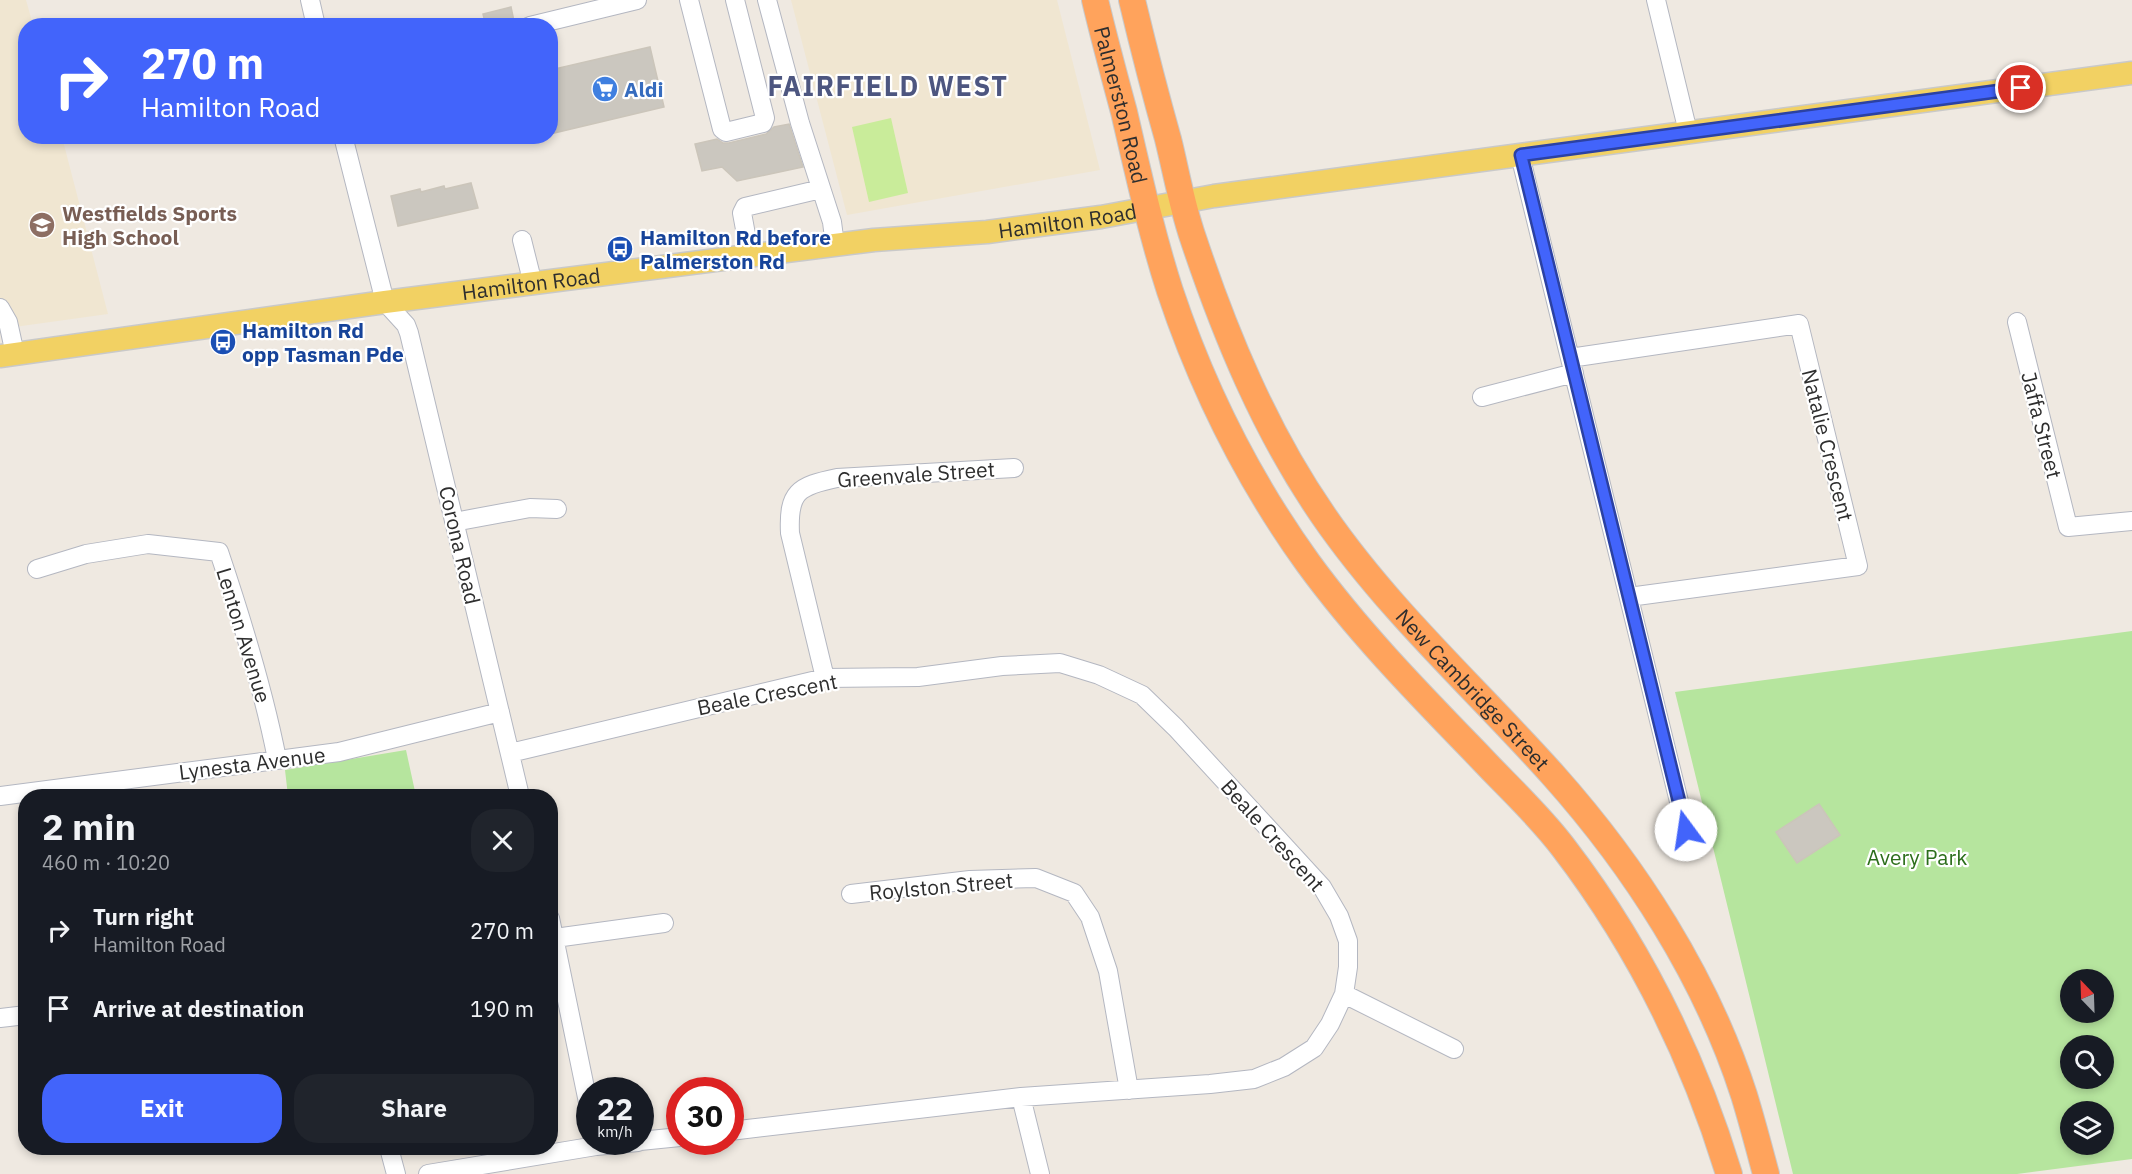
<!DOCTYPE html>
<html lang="en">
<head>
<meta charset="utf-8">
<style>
  :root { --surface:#171b24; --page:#20242c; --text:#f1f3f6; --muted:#9ea1a6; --accent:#4264fb }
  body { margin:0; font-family:"IBM Plex Sans",sans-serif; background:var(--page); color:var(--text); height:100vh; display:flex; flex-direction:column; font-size:22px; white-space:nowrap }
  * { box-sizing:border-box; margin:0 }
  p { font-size:20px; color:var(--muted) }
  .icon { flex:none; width:33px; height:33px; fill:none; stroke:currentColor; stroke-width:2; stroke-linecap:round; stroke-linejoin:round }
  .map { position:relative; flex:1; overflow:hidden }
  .drawer { position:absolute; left:18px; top:789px; width:540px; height:366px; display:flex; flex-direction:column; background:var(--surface); border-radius:24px; box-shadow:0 3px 9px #0003 }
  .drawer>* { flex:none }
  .guide { position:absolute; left:18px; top:18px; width:540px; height:126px; border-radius:24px; box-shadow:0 3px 9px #0003; background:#4264fb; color:#fff; overflow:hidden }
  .needle { width:39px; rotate:337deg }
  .fabs { position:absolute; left:2060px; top:969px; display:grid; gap:12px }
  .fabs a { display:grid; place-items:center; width:54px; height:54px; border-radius:50%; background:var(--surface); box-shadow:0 3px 9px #0003; font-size:30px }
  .speed { position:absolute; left:576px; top:1077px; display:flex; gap:12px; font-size:30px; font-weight:700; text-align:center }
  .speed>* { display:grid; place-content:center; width:78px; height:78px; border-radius:50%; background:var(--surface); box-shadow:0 3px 9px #0003; line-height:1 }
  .speed small { font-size:15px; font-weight:400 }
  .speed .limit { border:9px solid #d22; background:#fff; color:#111 }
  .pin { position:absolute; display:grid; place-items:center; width:51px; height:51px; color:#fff; margin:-26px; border:3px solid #fff; border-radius:50%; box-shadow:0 2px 6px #0007 }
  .me { position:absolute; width:66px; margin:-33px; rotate:346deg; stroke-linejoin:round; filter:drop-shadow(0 0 4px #0008) }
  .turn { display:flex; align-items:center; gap:21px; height:126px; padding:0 24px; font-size:27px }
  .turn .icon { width:78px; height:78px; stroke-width:2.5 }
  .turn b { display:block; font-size:42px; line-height:51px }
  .round { display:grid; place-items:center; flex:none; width:63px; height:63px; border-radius:24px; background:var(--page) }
  .summary { display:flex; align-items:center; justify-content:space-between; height:102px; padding:0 24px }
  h1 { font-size:36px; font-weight:700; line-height:45px }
  .cta { display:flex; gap:12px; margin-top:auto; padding:12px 24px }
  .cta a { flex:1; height:69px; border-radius:24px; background:var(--accent); color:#fff; font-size:24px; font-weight:700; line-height:69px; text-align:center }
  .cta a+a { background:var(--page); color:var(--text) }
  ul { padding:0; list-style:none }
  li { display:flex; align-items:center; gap:18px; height:78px; padding:0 24px }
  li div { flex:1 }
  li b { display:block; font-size:22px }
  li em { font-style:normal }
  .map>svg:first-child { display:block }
</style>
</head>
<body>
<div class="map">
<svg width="2132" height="1174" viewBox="0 0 2132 1174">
  <rect width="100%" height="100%" fill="#efe9e1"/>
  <path fill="#f0e6d1" d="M 0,0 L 26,0 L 33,25 L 26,26 L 26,136 L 62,137 L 108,314 L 0,329 Z
    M 791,0 L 1057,0 L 1100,170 L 847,215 Z"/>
  <path fill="#b6e59e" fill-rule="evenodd" d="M 2132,631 L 2132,1159 L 2017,1174 L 1793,1174 L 1675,692 ZM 2070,980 L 2103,980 L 2103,1012 L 2070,1012 ZM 2070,1046 L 2103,1046 L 2103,1078 L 2070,1078 ZM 2070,1112 L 2103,1112 L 2103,1144 L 2070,1144 Z
    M 406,750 L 416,796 L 288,796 L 285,770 Z"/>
  <path fill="#c9ec9a" d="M 891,118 L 908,193 L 869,202 L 852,127 Z"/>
  <path fill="#cbc7bf" stroke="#cbc5ba" stroke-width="1.5" d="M 511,7 L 515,26 L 486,26 L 483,14 Z
    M 650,47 L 664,107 L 550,134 L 550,70 Z
    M 789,124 L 803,167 L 737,181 L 722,167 L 702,171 L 695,144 L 717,139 L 723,143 L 729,143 L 766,134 L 774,127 Z
    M 471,183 L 478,208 L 398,226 L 391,196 L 420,189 L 421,192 L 444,186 L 445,189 Z
    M 1819,804 L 1840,835 L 1797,863 L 1776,832 Z"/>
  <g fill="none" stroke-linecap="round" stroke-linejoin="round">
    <defs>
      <path id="minor" d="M 310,0 L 316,26
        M 689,0 L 722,129 L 726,132 L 763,123 L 765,118 L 735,0
        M 767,0 L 800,123 L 832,222 L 835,245
        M 1656,0 L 1688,132
        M 530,26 L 637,0
        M 343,136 L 385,302 L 406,325 L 409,333 L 520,796
        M 1520,155 L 1686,830
        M 522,240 L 533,284
        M 750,256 L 742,213 L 745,207 L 821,189
        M 0,308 L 8,322 L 15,354
        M 2017,322 L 2068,527 L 2132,521
        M 1570,358 L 1799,324 L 1858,566 L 1629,597
        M 1482,397 L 1574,373
        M 454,522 L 530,508 L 557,509
        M 37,569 L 86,554 L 148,544 L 219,552 C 242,620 263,688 277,759
        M 825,678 L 790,533 C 788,492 798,486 837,478 L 1014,468
        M 510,753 L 825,678 L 918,677 L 1002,666 L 1060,663 L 1099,675 L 1142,695 L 1176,728 L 1322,887 L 1339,916 L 1348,941 L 1348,967 L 1344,994 L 1330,1024 L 1314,1048 L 1284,1067 L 1254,1079 L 1210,1084 L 1021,1097 L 730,1131
        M 0,796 L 339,752 L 500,712
        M 851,894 L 970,880 L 1036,878 L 1074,893 L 1090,917 L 1108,971 L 1129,1090
        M 550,918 L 590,1112
        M 555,938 L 664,923
        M 1344,994 L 1454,1049
        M 0,1018 L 26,1015
        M 1021,1097 L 1040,1174
        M 640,1141 L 680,1137
        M 389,1148 L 396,1174
        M 428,1174 L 596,1146 L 638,1142"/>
      <g id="major">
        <path id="s1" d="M 0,356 L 385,302 L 874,240 L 987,232 L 1101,217 L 1214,196 L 2132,73"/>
      </g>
      <g id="highway">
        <path id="s2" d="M 1095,0 C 1104,38 1114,75 1124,112 C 1138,172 1151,232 1170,291 C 1202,387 1249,481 1308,563 C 1359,633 1420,695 1480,757 C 1508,787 1539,815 1563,847 C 1639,946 1693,1056 1729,1174"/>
        <path id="s3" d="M 1132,0 C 1143,46 1155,93 1168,139 C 1176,171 1182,206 1193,238 C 1225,334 1265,431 1323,515 C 1389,611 1476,689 1553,775 C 1635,867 1706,977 1744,1095 C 1752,1121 1759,1148 1766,1174"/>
      </g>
    </defs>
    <use href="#minor" stroke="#b4b7c1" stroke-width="20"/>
    <use href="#major" stroke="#c9c9c9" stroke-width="25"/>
    <use href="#highway" stroke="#c9c9c9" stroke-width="28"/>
    <use href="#minor" stroke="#fff" stroke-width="18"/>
    <use href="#major" stroke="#f2d163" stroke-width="22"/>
    <use href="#highway" stroke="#ffa35c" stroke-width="26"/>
  </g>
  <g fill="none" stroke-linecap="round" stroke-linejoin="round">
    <defs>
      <path id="route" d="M 1686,830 L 1521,155 L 2021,88"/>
    </defs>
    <use href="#route" stroke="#2b41a3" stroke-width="15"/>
    <use href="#route" stroke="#4264fb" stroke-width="10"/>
  </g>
  <defs>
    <symbol id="supermarket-disc" viewBox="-11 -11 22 22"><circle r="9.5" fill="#3f7fe0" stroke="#fff"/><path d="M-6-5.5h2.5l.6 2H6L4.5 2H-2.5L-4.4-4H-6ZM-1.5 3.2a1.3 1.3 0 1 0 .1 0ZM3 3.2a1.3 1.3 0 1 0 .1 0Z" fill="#fff"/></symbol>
    <symbol id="school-disc" viewBox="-11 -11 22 22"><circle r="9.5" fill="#8d6e63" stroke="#fff"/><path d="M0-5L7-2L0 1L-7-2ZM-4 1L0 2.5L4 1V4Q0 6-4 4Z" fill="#fff"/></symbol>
    <symbol id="bus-disc" viewBox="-11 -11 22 22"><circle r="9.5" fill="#1a4fb4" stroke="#fff"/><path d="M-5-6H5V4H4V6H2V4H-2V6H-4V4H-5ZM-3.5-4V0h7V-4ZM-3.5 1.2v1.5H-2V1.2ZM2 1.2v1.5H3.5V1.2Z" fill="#fff"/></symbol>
  </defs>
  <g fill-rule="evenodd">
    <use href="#supermarket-disc" x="590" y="74" width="30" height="30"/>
    <use href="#school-disc" x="27" y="210" width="30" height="30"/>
    <use href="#bus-disc" x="605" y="234" width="30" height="30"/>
    <use href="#bus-disc" x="208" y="327" width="30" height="30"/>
  </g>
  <g text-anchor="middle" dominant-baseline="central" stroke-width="4.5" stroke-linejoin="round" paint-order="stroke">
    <g font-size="21" font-weight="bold" fill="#366cbe" stroke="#fff" text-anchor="start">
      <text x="624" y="89">Aldi</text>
    </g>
    <g font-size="21" fill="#2e2e2e" stroke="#fff">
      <text stroke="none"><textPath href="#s2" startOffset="108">Palmerston Road</textPath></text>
      <text stroke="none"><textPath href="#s1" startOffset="1076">Hamilton Road</textPath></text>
      <text stroke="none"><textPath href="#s1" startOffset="536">Hamilton Road</textPath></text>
      <text transform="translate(2042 425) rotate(76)">Jaffa Street</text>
      <text transform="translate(1828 445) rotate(76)">Natalie Crescent</text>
      <text transform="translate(916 474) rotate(-4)">Greenvale Street</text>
      <text transform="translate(460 545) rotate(77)">Corona Road</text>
      <text transform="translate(244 635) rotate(73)">Lenton Avenue</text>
      <text stroke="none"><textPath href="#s3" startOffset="783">New Cambridge Street</textPath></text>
      <text transform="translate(767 694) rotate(-11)">Beale Crescent</text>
      <text transform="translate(252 763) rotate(-7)">Lynesta Avenue</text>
      <text transform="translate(1273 835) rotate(48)">Beale Crescent</text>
      <text transform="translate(941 886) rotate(-5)">Roylston Street</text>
    </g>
    <g font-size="21" font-weight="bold" fill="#785e54" stroke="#fff" text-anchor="start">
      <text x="62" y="213">Westfields Sports<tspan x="62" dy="24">High School</tspan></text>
    </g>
    <g font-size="21" font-weight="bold" fill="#164399" stroke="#fff" text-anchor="start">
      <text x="640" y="237">Hamilton Rd before<tspan x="640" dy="24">Palmerston Rd</tspan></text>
      <text x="242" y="330">Hamilton Rd<tspan x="242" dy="24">opp Tasman Pde</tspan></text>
    </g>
    <g font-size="21" fill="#2c6e1b" stroke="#fff">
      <text x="1917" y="857">Avery Park</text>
    </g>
    <g font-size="27" font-weight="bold" letter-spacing="1.5" fill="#4d5680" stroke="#fff">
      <text x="888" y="85">FAIRFIELD WEST</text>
    </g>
  </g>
</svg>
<div class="fabs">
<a><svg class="needle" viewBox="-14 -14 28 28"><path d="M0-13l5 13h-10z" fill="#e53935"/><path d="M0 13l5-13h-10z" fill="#9ea1a6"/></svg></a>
<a><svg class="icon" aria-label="search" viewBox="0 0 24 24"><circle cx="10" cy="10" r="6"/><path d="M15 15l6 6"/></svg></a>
<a><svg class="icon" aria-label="layers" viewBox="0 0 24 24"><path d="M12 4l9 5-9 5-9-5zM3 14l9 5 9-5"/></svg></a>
</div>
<div class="speed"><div>22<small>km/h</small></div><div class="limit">30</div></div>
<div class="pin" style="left:2021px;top:88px;background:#d93025"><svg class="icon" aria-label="arrive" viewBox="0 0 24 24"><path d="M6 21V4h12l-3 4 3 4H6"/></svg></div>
<svg class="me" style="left:1686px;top:830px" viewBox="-20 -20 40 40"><circle r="19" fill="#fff"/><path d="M0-13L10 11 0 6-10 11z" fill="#4264fb"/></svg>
<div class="guide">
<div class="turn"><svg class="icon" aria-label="right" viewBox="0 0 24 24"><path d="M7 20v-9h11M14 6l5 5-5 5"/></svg><div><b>270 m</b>Hamilton Road</div></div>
</div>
<section class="drawer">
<div class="summary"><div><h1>2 min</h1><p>460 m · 10:20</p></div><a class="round"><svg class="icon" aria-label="close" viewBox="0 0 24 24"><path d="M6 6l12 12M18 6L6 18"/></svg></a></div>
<ul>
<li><svg class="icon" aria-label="right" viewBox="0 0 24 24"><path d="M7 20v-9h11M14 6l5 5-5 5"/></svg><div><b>Turn right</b><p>Hamilton Road</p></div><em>270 m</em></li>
<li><svg class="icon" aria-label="arrive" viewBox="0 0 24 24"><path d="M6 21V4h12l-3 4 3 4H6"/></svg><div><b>Arrive at destination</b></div><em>190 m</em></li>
</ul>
<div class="cta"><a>Exit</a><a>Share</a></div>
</section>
</div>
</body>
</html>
